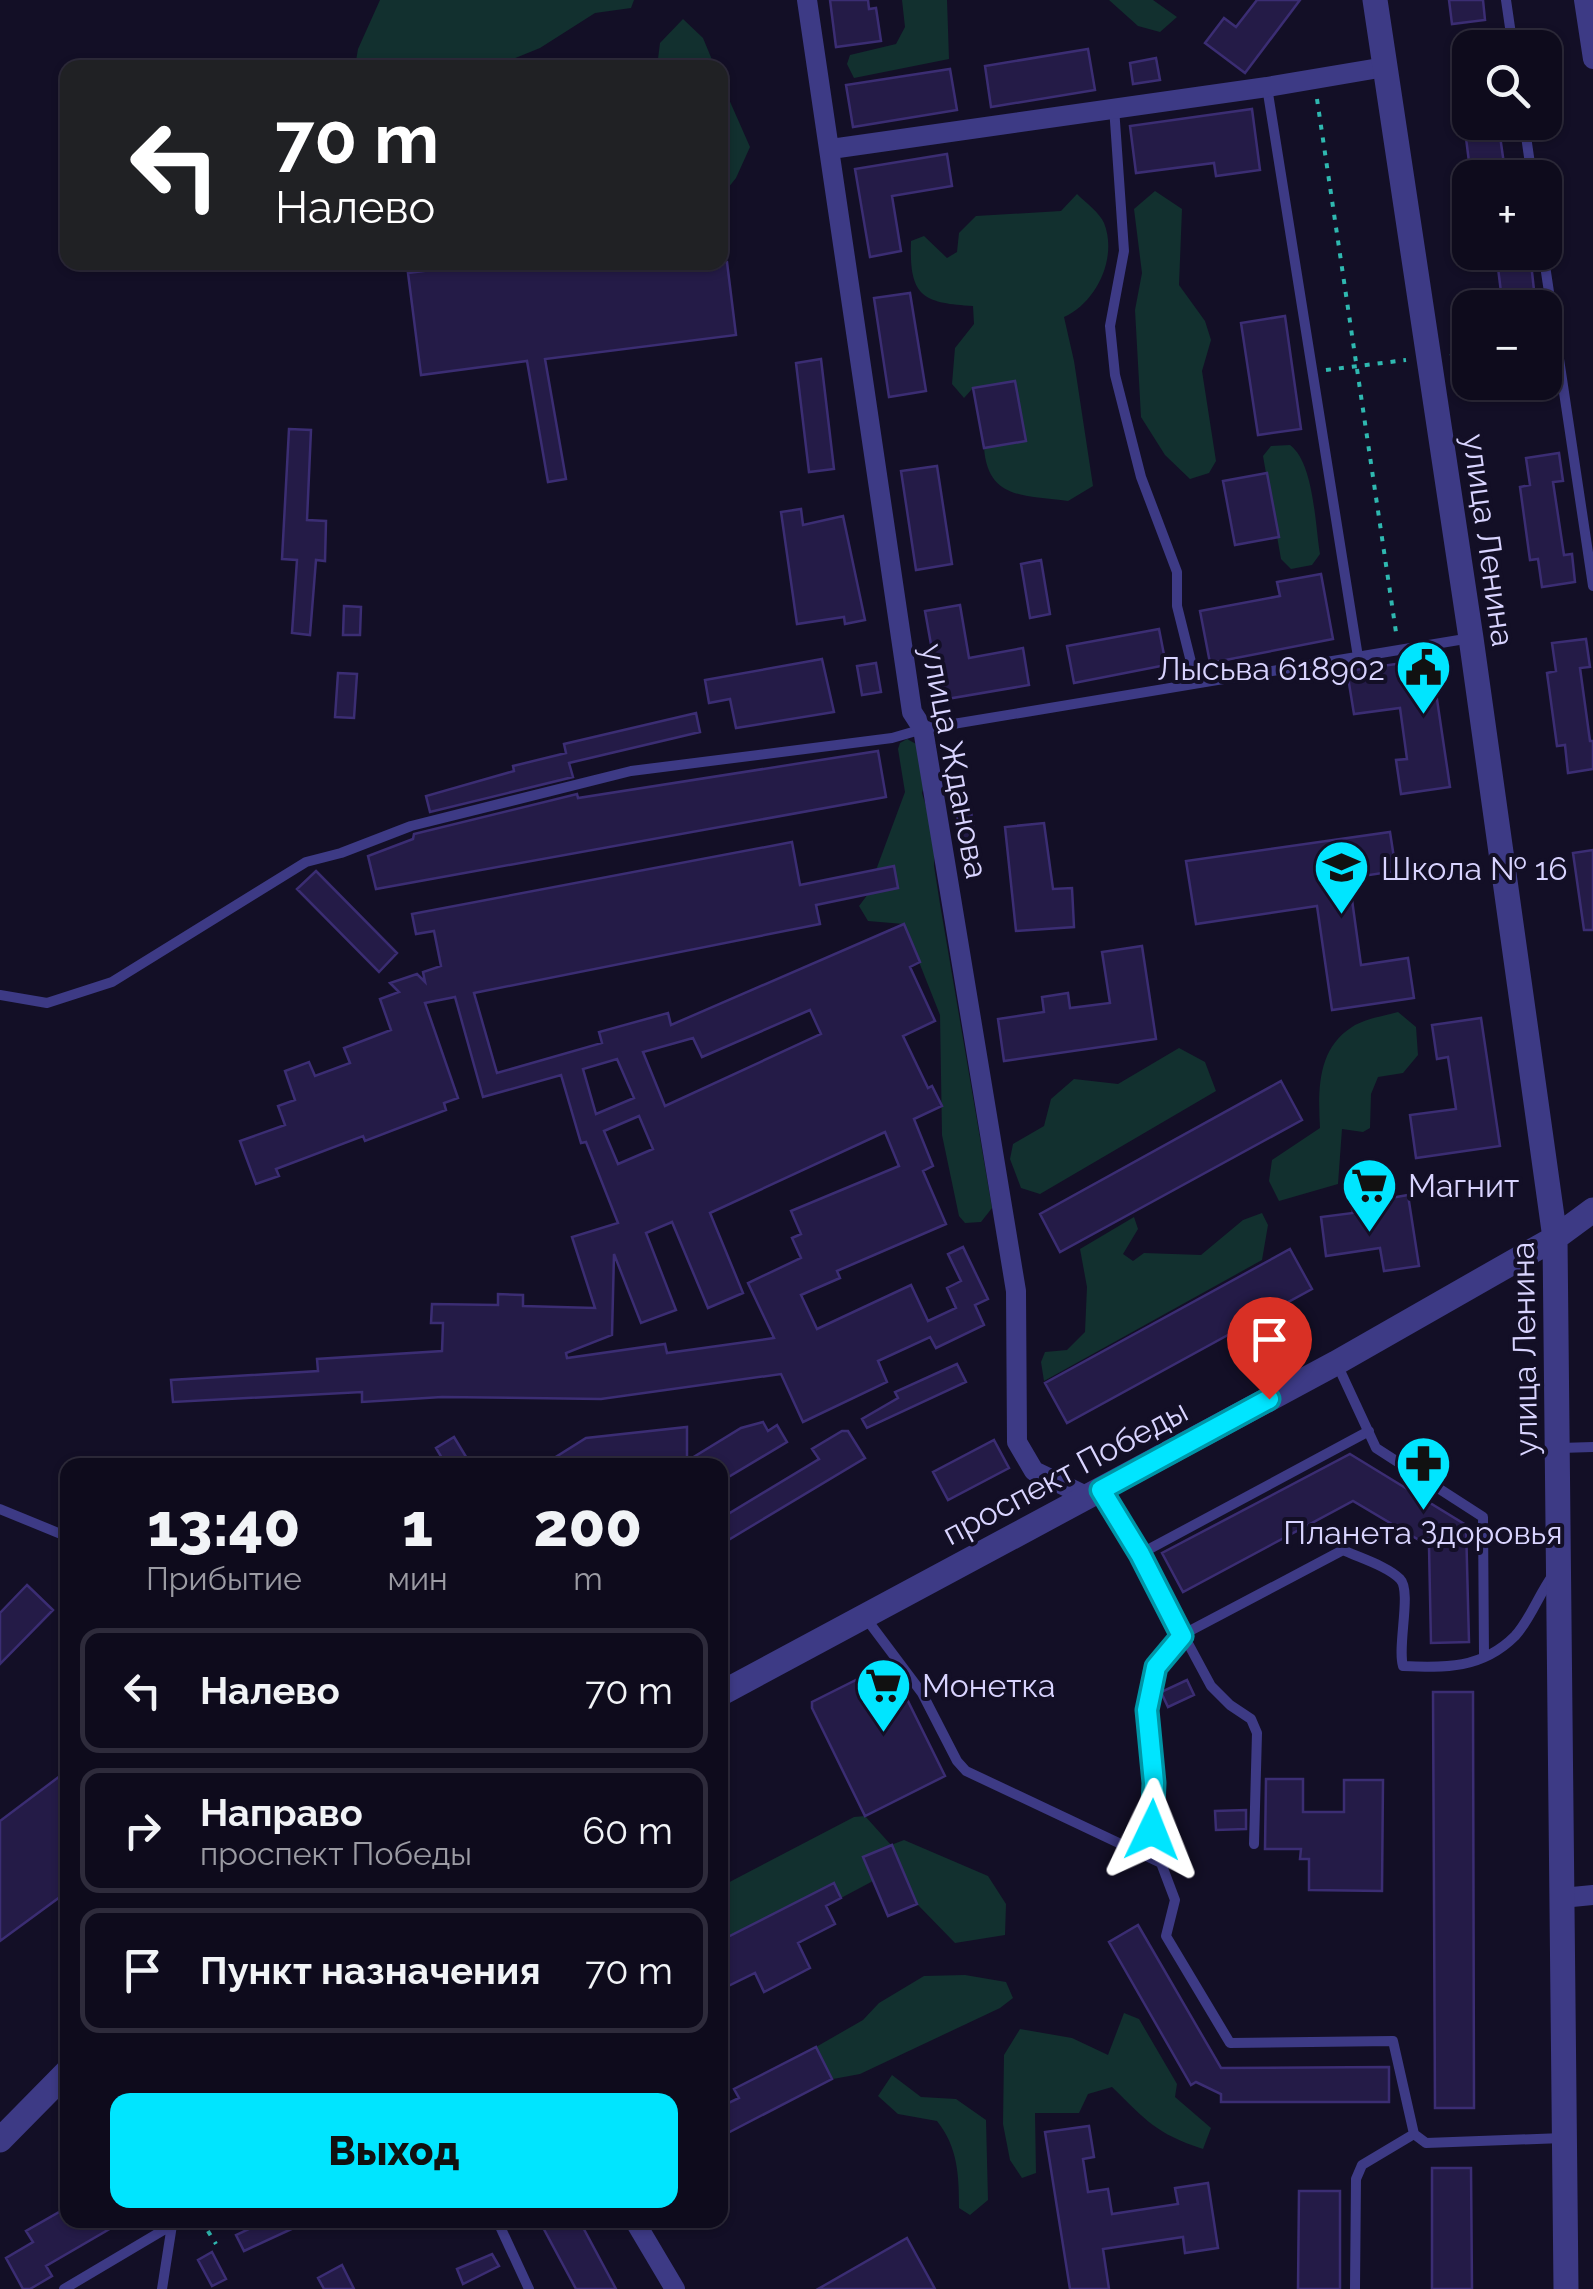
<!DOCTYPE html>
<html lang="ru">
<head>
<meta charset="utf-8">
<style>
  :root { --surface:#0e0b1c; --page:#1c1929; --text:#f1f3f6; --muted:#9b9ba3; --line:#2e2b3b; --accent:#00e5ff }
  body { margin:0; font-family:Raleway,sans-serif; background:var(--page); color:var(--text); height:100vh; display:flex; flex-direction:column; font-size:38px; white-space:nowrap }
  * { box-sizing:border-box; margin:0 }
  p { font-size:32px; color:var(--muted) }
  .icon { flex:none; width:55px; height:55px; fill:none; stroke:currentColor; stroke-width:2; stroke-linecap:round; stroke-linejoin:round }
  .map { position:relative; flex:1; overflow:hidden }
  .sheet { position:absolute; left:60px; top:1458px; width:668px; height:770px; display:flex; flex-direction:column; background:var(--surface); border-radius:20px; box-shadow:0 2px 8px #0004,0 0 0 2px var(--line) }
  .sheet>* { flex:none }
  .guide { position:absolute; left:60px; top:60px; width:668px; height:210px; border-radius:20px; box-shadow:0 2px 8px #0004,0 0 0 2px var(--line); background:#202124; color:#fff; overflow:hidden }
  .controls { position:absolute; left:1452px; top:30px; display:grid; gap:20px }
  .controls a { display:grid; place-items:center; width:110px; height:110px; border-radius:20px; background:var(--surface); box-shadow:0 2px 8px #0004,0 0 0 2px var(--line); font-size:50px }
  .pin { position:absolute; display:grid; place-items:center; width:85px; height:85px; color:#fff; margin:-102px -42px; border-radius:50% 50% 50% 0; rotate:-45deg; box-shadow:0 0 10px #0007 }
  .pin .icon { rotate:45deg }
  .me { position:absolute; width:110px; margin:-55px; rotate:2deg; stroke-linejoin:round; filter:drop-shadow(0 0 8px #0008) }
  .turn { display:flex; align-items:center; gap:35px; height:210px; padding:0 50px; font-size:45px }
  .turn .icon { width:130px; height:130px; stroke-width:2.5 }
  .turn b { display:block; font-size:70px; line-height:85px }
  .eta { display:flex; justify-content:space-evenly; align-items:center; height:170px; text-align:center }
  .eta b { font-size:60px; font-weight:800; line-height:70px }
  .cta { display:flex; gap:20px; margin-top:auto; padding:20px 50px }
  .cta a { flex:1; height:115px; border-radius:20px; background:var(--accent); color:#111; font-size:40px; font-weight:800; line-height:115px; text-align:center }
  ul { padding:0; list-style:none }
  li { display:flex; align-items:center; gap:30px; height:125px; margin:0 20px 15px; padding:0 30px; border:5px solid var(--line); border-radius:20px }
  li div { flex:1 }
  li b { display:block; font-size:38px }
  li em { font-style:normal }
  .map>svg:first-child { display:block }
</style>
</head>
<body>
<div class="map">
<svg width="1593" height="2289" viewBox="0 0 1593 2289">
  <rect width="100%" height="100%" fill="#130f26"/>
  <path fill="#12302f" d="M 380,0 L 634,0 L 631,8 L 595,13 L 540,48 L 493,67 L 355,67 L 358,49 Z
    M 902,0 L 947,0 L 949,59 L 854,78 L 847,64 L 850,55 L 896,44 L 905,27 Z
    M 1109,0 L 1153,0 L 1177,17 L 1160,32 L 1138,26 Z
    M 683,19 L 703,38 L 715,67 L 657,67 L 660,43 Z
    M 720,79 L 750,147 L 736,178 L 720,198 Z
    M 1155,191 L 1182,209 L 1179,285 L 1205,321 L 1211,340 L 1202,371 L 1216,461 L 1209,473 L 1190,479 L 1165,455 L 1141,417 L 1135,310 L 1142,273 L 1134,209 Z
    M 1077,194 C 1085,202 1100,213 1104,223 C 1118,258 1096,303 1064,317 L 1074,361 L 1093,486 L 1068,501 C 1025,495 988,500 984,448 L 1025,441 L 1015,381 L 973,388 L 964,398 L 952,384 L 955,348 L 974,324 L 973,306 C 922,303 909,296 911,241 L 924,236 L 947,258 L 957,252 L 959,233 L 976,216 L 1061,211 Z
    M 1290,445 C 1314,463 1315,524 1320,554 L 1312,565 L 1291,569 L 1281,559 L 1263,456 L 1271,446 Z
    M 907,739 L 918,745 L 926,779 L 922,793 L 935,836 L 934,866 L 940,904 L 992,1208 L 981,1222 L 965,1223 L 959,1216 L 942,1135 L 940,1015 L 904,924 L 868,921 L 859,906 L 868,894 L 898,888 L 894,866 L 876,870 L 905,792 L 898,749 L 900,743 Z
    M 1398,1012 L 1416,1027 L 1418,1055 L 1403,1073 L 1378,1077 L 1371,1094 L 1370,1128 L 1363,1132 L 1342,1129 L 1338,1184 L 1279,1201 L 1269,1181 L 1272,1160 L 1320,1128 C 1318,1091 1317,1049 1352,1027 C 1364,1019 1383,1016 1398,1012 Z
    M 1179,1048 L 1205,1062 L 1216,1091 L 1040,1194 L 1021,1188 L 1010,1159 L 1013,1144 L 1044,1126 L 1051,1099 L 1074,1079 L 1118,1084 Z
    M 1262,1213 L 1268,1225 L 1262,1260 L 1044,1381 L 1041,1362 L 1045,1352 L 1067,1350 L 1085,1332 L 1087,1287 L 1080,1249 L 1134,1217 L 1138,1229 L 1123,1254 L 1133,1261 L 1144,1253 L 1201,1255 L 1243,1220 Z
    M 865,1816 L 891,1845 L 904,1840 L 988,1876 L 1006,1904 L 1005,1935 L 955,1943 L 917,1904 L 891,1845 L 864,1857 L 873,1881 L 841,1898 L 833,1884 L 720,1941 L 720,1887 L 854,1817 Z
    M 965,1975 L 1006,1982 L 1013,1998 L 1000,2008 L 860,2074 L 833,2079 L 816,2047 L 863,2020 L 879,2003 L 924,1976 Z
    M 1124,2013 L 1139,2019 L 1177,2084 L 1175,2097 L 1211,2128 L 1203,2149 C 1155,2133 1147,2121 1112,2087 L 1088,2094 L 1079,2113 L 1035,2113 L 1036,2173 L 1022,2178 L 1010,2160 L 1003,2124 L 1004,2055 L 1020,2029 L 1072,2038 L 1108,2055 Z
    M 892,2075 L 921,2097 L 956,2099 L 986,2120 L 988,2200 L 970,2215 L 959,2208 C 959,2176 958,2147 937,2121 L 898,2114 L 878,2096 Z"/>
  <path fill="#241b47" stroke="#3b2d73" stroke-width="2.5" fill-rule="evenodd" d="M 830,0 L 868,0 L 869,9 L 876,8 L 881,41 L 836,47 Z
    M 1257,0 L 1300,0 L 1245,73 L 1205,43 L 1224,18 L 1236,27 Z
    M 1449,0 L 1483,0 L 1485,20 L 1452,24 Z
    M 1088,49 L 1095,90 L 991,107 L 985,66 Z
    M 1156,58 L 1160,80 L 1133,84 L 1130,63 Z
    M 950,69 L 957,110 L 853,127 L 846,85 Z
    M 1252,109 L 1260,170 L 1216,176 L 1214,163 L 1136,173 L 1130,126 Z
    M 1464,122 L 1498,122 L 1506,178 L 1471,178 Z
    M 947,154 L 952,186 L 892,196 L 901,251 L 870,257 L 855,169 Z
    M 494,262 L 727,262 L 736,335 L 545,359 L 566,479 L 548,482 L 527,361 L 421,375 L 408,273 Z
    M 1531,263 L 1536,308 L 1503,308 L 1498,268 Z
    M 910,293 L 926,391 L 889,397 L 874,298 Z
    M 1285,316 L 1301,429 L 1258,435 L 1241,323 Z
    M 821,359 L 834,469 L 809,472 L 796,363 Z
    M 1015,381 L 1026,441 L 984,448 L 973,388 Z
    M 289,429 L 311,430 L 307,520 L 326,521 L 325,561 L 316,560 L 310,635 L 292,633 L 297,560 L 282,559 Z
    M 1559,453 L 1563,481 L 1553,482 L 1564,555 L 1572,554 L 1575,582 L 1542,587 L 1538,559 L 1530,560 L 1520,487 L 1530,485 L 1526,458 Z
    M 937,466 L 952,564 L 916,570 L 901,471 Z
    M 1267,473 L 1279,537 L 1235,545 L 1223,481 Z
    M 801,509 L 803,525 L 843,516 L 865,620 L 845,624 L 844,617 L 797,624 L 781,512 Z
    M 1041,560 L 1050,614 L 1030,618 L 1021,564 Z
    M 1321,574 L 1333,639 L 1210,663 L 1200,611 L 1280,596 L 1277,582 Z
    M 960,605 L 969,658 L 1023,648 L 1029,685 L 941,700 L 925,611 Z
    M 344,606 L 361,607 L 360,635 L 343,635 Z
    M 1159,629 L 1166,665 L 1074,683 L 1067,646 Z
    M 1586,639 L 1590,667 L 1580,668 L 1590,741 L 1593,741 L 1593,769 L 1568,773 L 1565,745 L 1557,746 L 1547,673 L 1556,671 L 1552,643 Z
    M 822,659 L 834,712 L 736,728 L 730,699 L 709,703 L 705,680 Z
    M 1431,659 L 1450,787 L 1401,794 L 1396,760 L 1407,759 L 1400,708 L 1354,714 L 1347,671 Z
    M 876,663 L 881,692 L 862,695 L 857,666 Z
    M 338,673 L 357,674 L 354,718 L 335,717 Z
    M 696,713 L 700,732 L 569,763 L 573,777 L 430,812 L 426,796 L 514,771 L 513,766 L 566,753 L 564,744 Z
    M 878,751 L 886,797 L 376,889 L 368,856 L 413,839 L 414,834 L 577,794 L 578,798 Z
    M 971,811 L 979,867 L 964,869 L 957,813 Z
    M 1044,823 L 1053,889 L 1072,888 L 1074,927 L 1016,931 L 1005,827 Z
    M 1390,832 L 1396,871 L 1349,878 L 1361,965 L 1408,958 L 1414,998 L 1332,1010 L 1317,906 L 1196,924 L 1186,861 Z
    M 792,842 L 800,885 L 894,866 L 898,888 L 816,905 L 820,924 L 474,993 L 497,1073 L 602,1043 L 599,1032 L 668,1013 L 671,1025 L 904,924 L 920,962 L 910,967 L 935,1021 L 903,1036 L 928,1088 L 932,1086 L 942,1106 L 914,1119 L 933,1166 L 923,1171 L 946,1224 L 837,1271 L 840,1278 L 801,1295 L 817,1329 L 911,1285 L 928,1321 L 956,1308 L 947,1288 L 961,1281 L 948,1254 L 963,1247 L 988,1299 L 975,1305 L 984,1325 L 936,1348 L 930,1337 L 878,1361 L 887,1382 L 803,1422 L 781,1374 L 601,1399 L 442,1397 L 362,1402 L 362,1392 L 173,1402 L 171,1380 L 318,1371 L 317,1359 L 442,1351 L 443,1323 L 431,1323 L 432,1304 L 498,1305 L 498,1294 L 523,1295 L 523,1306 L 595,1308 L 572,1237 L 618,1223 L 586,1142 L 581,1143 L 561,1075 L 483,1097 L 455,997 L 425,1003 L 458,1098 L 444,1103 L 446,1110 L 365,1141 L 363,1136 L 276,1169 L 279,1176 L 256,1184 L 240,1141 L 285,1125 L 278,1106 L 295,1100 L 285,1071 L 309,1062 L 315,1076 L 350,1063 L 344,1048 L 391,1030 L 380,999 L 399,992 L 390,983 L 417,974 L 425,982 L 423,972 L 441,966 L 434,931 L 416,934 L 412,914 ZM 810,1010 L 821,1034 L 665,1106 L 643,1052 L 693,1038 L 702,1057 ZM 617,1059 L 634,1098 L 596,1114 L 583,1069 ZM 639,1116 L 653,1149 L 618,1164 L 604,1131 ZM 885,1132 L 899,1166 L 791,1211 L 801,1234 L 792,1238 L 801,1258 L 748,1283 L 774,1338 L 667,1353 L 665,1344 L 567,1358 L 566,1353 L 612,1335 L 614,1254 L 641,1323 L 676,1310 L 646,1233 L 672,1222 L 708,1308 L 743,1293 L 710,1213 Z
    M 1593,850 L 1593,930 L 1584,930 L 1573,853 Z
    M 316,871 L 397,953 L 379,972 L 297,889 Z
    M 1142,946 L 1156,1039 L 1004,1061 L 998,1019 L 1044,1012 L 1042,997 L 1068,993 L 1070,1008 L 1110,1003 L 1102,952 Z
    M 1481,1018 L 1500,1146 L 1416,1158 L 1410,1115 L 1456,1109 L 1448,1057 L 1437,1059 L 1432,1025 Z
    M 1281,1081 L 1302,1120 L 1060,1252 L 1040,1214 Z
    M 1408,1195 L 1419,1266 L 1384,1271 L 1380,1248 L 1326,1256 L 1321,1217 L 1353,1213 L 1352,1206 L 1373,1203 L 1373,1201 Z
    M 1290,1249 L 1312,1289 L 1067,1423 L 1045,1383 Z
    M 957,1364 L 966,1382 L 867,1428 L 862,1419 L 898,1398 L 895,1392 Z
    M 763,1422 L 768,1431 L 777,1425 L 787,1442 L 720,1482 L 720,1465 L 543,1465 L 586,1438 L 687,1427 L 687,1461 L 741,1428 Z
    M 842,1431 L 848,1431 L 865,1458 L 720,1545 L 720,1519 L 819,1459 L 812,1449 Z
    M 454,1437 L 471,1465 L 446,1465 L 436,1448 Z
    M 994,1440 L 1009,1468 L 948,1500 L 933,1472 Z
    M 1350,1454 L 1466,1525 L 1469,1642 L 1431,1643 L 1429,1546 L 1353,1501 L 1183,1592 L 1162,1553 Z
    M 27,1585 L 53,1610 L 0,1664 L 0,1613 Z
    M 868,1674 L 874,1687 L 896,1677 L 945,1776 L 865,1816 L 812,1708 L 812,1702 Z
    M 1187,1680 L 1194,1695 L 1168,1707 L 1161,1692 Z
    M 1433,1692 L 1473,1692 L 1474,2108 L 1435,2108 Z
    M 68,1770 L 68,1891 L 0,1941 L 0,1821 Z
    M 1266,1779 L 1303,1779 L 1303,1812 L 1344,1812 L 1344,1780 L 1383,1780 L 1382,1891 L 1309,1890 L 1309,1859 L 1300,1859 L 1301,1849 L 1265,1849 Z
    M 1246,1810 L 1246,1829 L 1216,1830 L 1215,1811 Z
    M 892,1845 L 917,1904 L 888,1916 L 863,1857 Z
    M 834,1883 L 841,1898 L 826,1906 L 835,1924 L 798,1943 L 810,1968 L 764,1992 L 755,1973 L 720,1990 L 720,1941 Z
    M 1138,1925 L 1221,2068 L 1389,2067 L 1389,2102 L 1221,2102 L 1221,2094 L 1196,2082 L 1191,2085 L 1109,1942 Z
    M 816,2047 L 832,2079 L 720,2137 L 720,2107 L 739,2098 L 734,2089 Z
    M 1089,2126 L 1094,2157 L 1083,2159 L 1088,2192 L 1108,2189 L 1112,2214 L 1178,2204 L 1175,2188 L 1208,2183 L 1218,2248 L 1185,2253 L 1183,2237 L 1103,2249 L 1109,2289 L 1070,2289 L 1045,2132 Z
    M 1432,2168 L 1471,2168 L 1472,2289 L 1432,2289 Z
    M 1299,2191 L 1340,2191 L 1340,2289 L 1298,2289 Z
    M 68,2207 L 68,2220 L 125,2220 L 46,2266 L 52,2276 L 30,2289 L 23,2289 L 6,2258 L 33,2242 L 26,2231 Z
    M 268,2220 L 311,2220 L 244,2251 L 236,2235 Z
    M 539,2220 L 579,2220 L 616,2289 L 576,2289 Z
    M 907,2238 L 935,2289 L 818,2289 Z
    M 212,2252 L 226,2279 L 212,2286 L 198,2260 Z
    M 492,2254 L 499,2266 L 463,2284 L 457,2269 Z
    M 342,2265 L 354,2289 L 324,2289 L 318,2278 Z"/>
  <g fill="none" stroke-linecap="round" stroke-linejoin="round">
    <path stroke="#2fb8b0" stroke-width="4" stroke-dasharray="5 8" stroke-linecap="butt" d="M 1317,99 L 1397,639
      M 1450,356 L 1470,354
      M 1326,370 L 1406,360
      M 201,2220 L 216,2244"/>
    <path stroke="#3d3a85" stroke-width="10" d="M 1506,0 L 1513,48
      M 1267,87 L 1358,657
      M 1114,107 L 1124,251 L 1110,326 L 1115,375 L 1141,477 L 1177,572 L 1177,606 L 1191,662 L 1200,683
      M 1524,122 L 1532,178
      M 1543,252 L 1593,586
      M 0,995 L 47,1003 L 112,982 L 306,862 L 341,853 L 411,826 L 631,771 L 892,738 L 923,729 L 1471,638
      M 1337,1364 L 1376,1448 L 1483,1517 L 1484,1656
      M 1560,1448 L 1593,1447
      M 1101,1490 L 1140,1554 L 1211,1686 L 1230,1705 L 1251,1719 L 1257,1733 L 1254,1844
      M 0,1509 L 68,1537
      M 1140,1554 L 1369,1431
      M 865,1617 L 922,1693 L 957,1761 L 966,1771 L 1161,1863 L 1175,1900 L 1166,1936 L 1230,2043 L 1393,2041 L 1414,2134 L 1426,2143 L 1563,2138
      M 1144,1852 L 1152,1831 L 1154,1783 L 1147,1710 L 1156,1667 L 1182,1635 L 1343,1550 C 1360,1558 1387,1566 1400,1579 C 1412,1591 1397,1646 1403,1666 C 1445,1668 1482,1669 1515,1636 C 1530,1620 1539,1594 1553,1575
      M 497,2220 L 529,2289
      M 64,2289 L 172,2225
      M 162,2289 L 172,2225 L 181,2220
      M 1355,2289 L 1356,2179 L 1362,2165 L 1414,2134"/>
    <path stroke="#3d3a85" stroke-width="20" d="M 807,0 L 912,712 L 923,729 L 1016,1291 L 1017,1442 L 1034,1471 L 1088,1497
      M 1584,0 L 1593,59
      M 831,149 L 1267,87 L 1385,67
      M 1562,1898 L 1593,1895
      M 634,2220 L 675,2289"/>
    <path stroke="#3d3a85" stroke-width="25" d="M 1375,0 L 1471,638 L 1555,1238 L 1566,2289
      M 720,1694 L 1336,1363 L 1555,1238 L 1593,1210
      M 0,2140 L 68,2071"/>
  </g>
  <g fill="none" stroke-linecap="round" stroke-linejoin="round">
    <defs>
      <path id="route" d="M 1152,1830 L 1154,1783 L 1147,1710 L 1156,1667 L 1182,1636 L 1140,1554 L 1101,1490 L 1269,1399"/>
    </defs>
    <use href="#route" stroke="#0095a6" stroke-width="25"/>
    <use href="#route" stroke="#00e5ff" stroke-width="18"/>
  </g>
  <defs>
    <symbol id="civic-pin" viewBox="-11 -11 22 30"><path d="M0 17L-7.5 6A9.5 9.5 0 1 1 7.5 6Z" fill="#00e5ff" stroke="#130f26"/><path d="M-.6-6.5H3V-4.5H.6V-3L4-1V1h2V6H-6V1h2V-1L-.6-3ZM-1.2 2.5V6h2.4V2.5Z" fill="#111"/></symbol>
    <symbol id="school-pin" viewBox="-11 -11 22 30"><path d="M0 17L-7.5 6A9.5 9.5 0 1 1 7.5 6Z" fill="#00e5ff" stroke="#130f26"/><path d="M0-5L7-2L0 1L-7-2ZM-4 1L0 2.5L4 1V4Q0 6-4 4Z" fill="#111"/></symbol>
    <symbol id="supermarket-pin" viewBox="-11 -11 22 30"><path d="M0 17L-7.5 6A9.5 9.5 0 1 1 7.5 6Z" fill="#00e5ff" stroke="#130f26"/><path d="M-6-5.5h2.5l.6 2H6L4.5 2H-2.5L-4.4-4H-6ZM-1.5 3.2a1.3 1.3 0 1 0 .1 0ZM3 3.2a1.3 1.3 0 1 0 .1 0Z" fill="#111"/></symbol>
    <symbol id="pharmacy-pin" viewBox="-11 -11 22 30"><path d="M0 17L-7.5 6A9.5 9.5 0 1 1 7.5 6Z" fill="#00e5ff" stroke="#130f26"/><path d="M-2-6h4v4h4v4h-4v4h-4v-4h-4v-4h4Z" fill="#111"/></symbol>
  </defs>
  <g fill-rule="evenodd">
    <use href="#civic-pin" x="1392" y="636" width="63" height="86"/>
    <use href="#school-pin" x="1310" y="836" width="63" height="86"/>
    <use href="#supermarket-pin" x="1338" y="1154" width="63" height="86"/>
    <use href="#pharmacy-pin" x="1392" y="1432" width="63" height="86"/>
    <use href="#supermarket-pin" x="852" y="1654" width="63" height="86"/>
  </g>
  <g text-anchor="middle" dominant-baseline="central" stroke-width="8" stroke-linejoin="round" paint-order="stroke">
    <g font-size="32" fill="#d9d4ff" stroke="#130f26">
      <text transform="translate(1489 540) rotate(82)">улица Ленина</text>
      <text transform="translate(955 761) rotate(79)">улица Жданова</text>
      <text transform="translate(1524 1349) rotate(-91)">улица Ленина</text>
      <text transform="translate(1065 1472) rotate(-28)">проспект Победы</text>
    </g>
    <g font-size="32" fill="#d9d4ff" stroke="#130f26" text-anchor="start">
      <text x="1385" y="668" text-anchor="end">Лысьва 618902</text>
      <text x="1381" y="868">Школа № 16</text>
      <text x="1408" y="1185">Магнит</text>
      <text x="1423" y="1532" text-anchor="middle">Планета Здоровья</text>
      <text x="922" y="1685">Монетка</text>
    </g>
  </g>
</svg>
<div class="controls">
<a><svg class="icon" aria-label="search" viewBox="0 0 24 24"><circle cx="10" cy="10" r="6"/><path d="M15 15l6 6"/></svg></a>
<a>+</a>
<a>−</a>
</div>
<div class="pin" style="left:1269px;top:1399px;background:#d93025"><svg class="icon" aria-label="arrive" viewBox="0 0 24 24"><path d="M6 21V4h12l-3 4 3 4H6"/></svg></div>
<svg class="me" style="left:1152px;top:1830px" viewBox="-20 -20 40 40"><path d="M0-17L14 15 0 8-14 15z" fill="#00e5ff" stroke="#fff" stroke-width="4"/></svg>
<div class="guide">
<div class="turn"><svg class="icon" aria-label="left" viewBox="0 0 24 24"><path d="M17 20v-9H6M10 6l-5 5 5 5"/></svg><div><b>70 m</b>Налево</div></div>
</div>
<section class="sheet">
<div class="eta">
<div><b>13:40</b><p>Прибытие</p></div>
<div><b>1</b><p>мин</p></div>
<div><b>200</b><p>m</p></div>
</div>
<ul>
<li><svg class="icon" aria-label="left" viewBox="0 0 24 24"><path d="M17 20v-9H6M10 6l-5 5 5 5"/></svg><div><b>Налево</b></div><em>70 m</em></li>
<li><svg class="icon" aria-label="right" viewBox="0 0 24 24"><path d="M7 20v-9h11M14 6l5 5-5 5"/></svg><div><b>Направо</b><p>проспект Победы</p></div><em>60 m</em></li>
<li><svg class="icon" aria-label="arrive" viewBox="0 0 24 24"><path d="M6 21V4h12l-3 4 3 4H6"/></svg><div><b>Пункт назначения</b></div><em>70 m</em></li>
</ul>
<div class="cta"><a>Выход</a></div>
</section>
</div>
</body>
</html>
